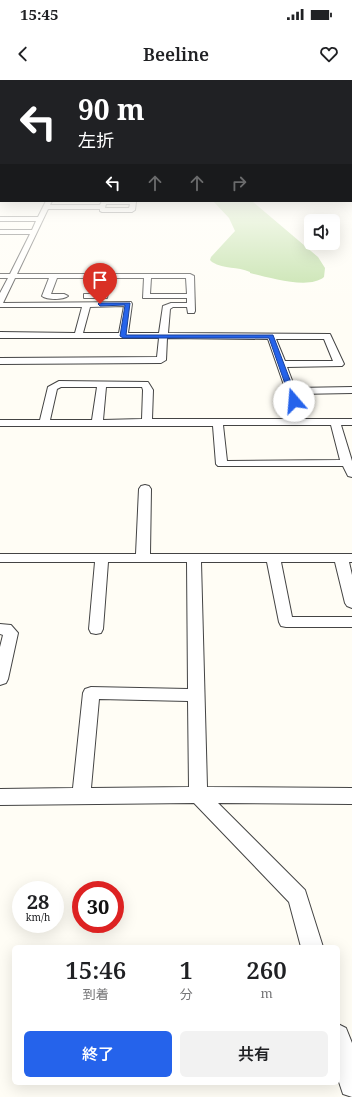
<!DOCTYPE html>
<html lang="ja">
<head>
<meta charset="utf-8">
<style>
  :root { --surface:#fff; --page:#f2f2f2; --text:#202124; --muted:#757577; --accent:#2563eb }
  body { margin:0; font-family:"Noto Serif","Noto Sans JP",serif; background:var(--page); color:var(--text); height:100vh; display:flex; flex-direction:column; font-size:15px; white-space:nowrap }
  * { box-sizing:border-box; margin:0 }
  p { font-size:13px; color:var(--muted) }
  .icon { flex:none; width:22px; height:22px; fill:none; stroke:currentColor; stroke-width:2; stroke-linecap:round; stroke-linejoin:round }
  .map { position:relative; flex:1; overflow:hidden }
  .side { position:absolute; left:12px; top:865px; width:328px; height:140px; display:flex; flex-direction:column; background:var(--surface); border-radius:6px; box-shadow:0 4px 16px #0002 }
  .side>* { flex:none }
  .banner { position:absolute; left:0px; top:0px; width:352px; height:122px; box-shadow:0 4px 16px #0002; background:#202124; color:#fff; overflow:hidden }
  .tools { position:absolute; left:304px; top:134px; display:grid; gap:8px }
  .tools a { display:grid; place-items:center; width:36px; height:36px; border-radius:6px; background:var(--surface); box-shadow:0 4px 16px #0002; font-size:20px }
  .speed { position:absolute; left:12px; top:801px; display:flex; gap:8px; font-size:20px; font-weight:700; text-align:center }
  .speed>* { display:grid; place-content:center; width:52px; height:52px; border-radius:50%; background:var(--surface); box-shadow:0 4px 16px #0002; line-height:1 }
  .speed small { font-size:10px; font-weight:400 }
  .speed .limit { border:6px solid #d22; background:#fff; color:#111 }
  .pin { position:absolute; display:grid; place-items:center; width:34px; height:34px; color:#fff; margin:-41px -17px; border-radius:50% 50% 50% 0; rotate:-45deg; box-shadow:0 0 4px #0007 }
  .pin .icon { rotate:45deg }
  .me { position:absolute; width:44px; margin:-22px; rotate:342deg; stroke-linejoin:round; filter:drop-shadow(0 0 3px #0008) }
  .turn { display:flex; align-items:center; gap:14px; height:84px; padding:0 12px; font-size:18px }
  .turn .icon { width:52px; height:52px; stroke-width:2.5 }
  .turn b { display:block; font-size:28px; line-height:34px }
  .lanes { display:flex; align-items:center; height:38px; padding:0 12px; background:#0003; justify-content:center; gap:20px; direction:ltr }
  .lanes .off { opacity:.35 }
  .eta { display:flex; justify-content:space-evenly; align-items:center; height:68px; text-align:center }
  .eta b { font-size:24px; font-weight:600; line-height:28px }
  .action { display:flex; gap:8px; margin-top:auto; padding:8px 12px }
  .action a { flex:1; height:46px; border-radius:6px; background:var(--accent); color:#fff; font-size:16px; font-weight:600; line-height:46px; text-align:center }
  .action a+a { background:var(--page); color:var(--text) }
  .status { display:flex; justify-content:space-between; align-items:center; height:28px; padding:0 20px; background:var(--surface); direction:ltr }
  .status svg { height:11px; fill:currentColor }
  header { display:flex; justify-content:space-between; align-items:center; height:52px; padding:0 12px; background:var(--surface); font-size:18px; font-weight:600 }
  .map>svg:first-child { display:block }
</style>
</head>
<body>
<div class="status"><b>15:45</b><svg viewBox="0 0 49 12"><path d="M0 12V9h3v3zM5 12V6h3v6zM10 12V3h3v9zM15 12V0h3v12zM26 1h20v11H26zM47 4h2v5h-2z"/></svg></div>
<header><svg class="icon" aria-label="back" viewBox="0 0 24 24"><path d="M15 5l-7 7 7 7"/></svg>Beeline<svg class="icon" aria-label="heart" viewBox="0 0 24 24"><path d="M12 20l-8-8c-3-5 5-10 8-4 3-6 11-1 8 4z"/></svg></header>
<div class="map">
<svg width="352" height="1017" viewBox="0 0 352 1017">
  <rect width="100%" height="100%" fill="#fffdf5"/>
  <path fill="#b9dc9c" d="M 213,121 L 252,121 L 318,177 L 325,188 L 324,197 C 309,210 268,197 250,193 L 250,192 C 237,186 225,190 212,182 L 210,180 L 211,177 L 235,151 L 229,138 Z"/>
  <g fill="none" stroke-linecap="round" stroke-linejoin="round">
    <defs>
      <path id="minor" d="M 0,116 L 1,116 L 1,120 L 0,120 Z
        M 46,121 L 52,121 L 50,125 L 100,125 L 102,121 L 136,122 L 135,130 L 132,132 L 102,132 L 100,131 L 100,129 L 48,129 L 17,194 L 190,194 L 194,196 L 195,231 L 194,233 L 188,233 L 187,227 L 173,227 L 170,229 L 168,253 L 330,254 L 344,284 L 342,286 L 287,287 L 295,308 L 352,307 L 352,313 L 297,314 L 304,339 L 352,339 L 352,345 L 341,345 L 352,381 L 352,397 L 348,396 L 343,386 L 218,386 L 216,384 L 213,346 L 0,346 L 0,340 L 40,340 L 48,307 L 59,301 L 148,302 L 153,310 L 152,339 L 294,339 L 286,311 L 268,259 L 167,258 L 166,280 L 161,283 L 0,284 L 0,278 L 157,277 L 159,258 L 0,258 L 0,252 L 75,253 L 82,227 L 0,227 L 0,213 L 8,198 L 0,198 L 0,194 L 10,194 L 30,154 L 0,154 L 0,150 L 32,150 L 36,141 L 0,141 L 0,137 L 38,137 ZM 106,124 L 130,124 L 129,128 L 105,128 ZM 15,198 L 49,198 L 42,216 C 47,220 63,220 68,216 L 64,214 L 51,214 L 57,198 L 104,198 L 101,214 L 84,214 L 84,218 L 107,218 L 111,198 L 144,198 L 143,218 L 187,218 L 187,223 L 171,223 L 163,226 L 159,253 L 128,253 L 132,224 L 131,222 L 3,223 ZM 151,198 L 186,198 L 187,214 L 150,214 ZM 124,226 L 119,253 L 83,253 L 90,227 ZM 276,259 L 324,259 L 333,281 L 285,281 ZM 61,307 L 97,307 L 92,340 L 50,340 L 57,309 ZM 106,307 L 142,307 L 143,310 L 142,339 L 103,340 ZM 223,345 L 331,345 L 340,380 L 227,381 Z
        M 145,405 L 149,406 L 151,409 L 150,474 L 352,474 L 352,482 L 349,482 L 352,495 L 352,528 L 347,526 L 345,523 L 335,482 L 281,482 L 292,537 L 352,537 L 352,547 L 286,547 L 281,546 L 279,542 L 267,482 L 201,482 L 207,707 L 352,708 L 352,724 L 218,723 L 305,810 L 323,867 L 301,867 L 289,822 L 194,723 L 0,725 L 0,709 L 73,708 L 83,613 L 85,609 L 91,607 L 188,609 L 187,482 L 108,482 L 103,549 L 101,553 L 96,554 L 91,553 L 89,549 L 95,482 L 0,482 L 0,474 L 136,474 L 139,409 L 141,406 ZM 99,619 L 188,621 L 189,707 L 91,708 Z
        M 0,544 L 11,545 L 18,553 L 8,599 L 6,603 L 0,605 L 0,567 L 3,555 L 0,554 Z
        M 338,944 L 346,948 L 352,963 L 352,1017 L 343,1014 L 338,999 Z"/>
    </defs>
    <use href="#minor" stroke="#444" stroke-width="2"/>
    <use href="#minor" fill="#fff" fill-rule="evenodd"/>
  </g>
  <linearGradient id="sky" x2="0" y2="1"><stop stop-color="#95c6ee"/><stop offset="0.43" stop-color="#fffefa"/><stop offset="1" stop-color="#fffefa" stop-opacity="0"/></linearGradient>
  <rect width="352" height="248" fill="url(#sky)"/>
  <path fill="#2563eb" stroke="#184099" d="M 99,223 L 130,223 L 126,255 L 273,255 L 298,321 L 294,323 L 291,321 L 269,258 L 123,258 L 120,256 L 125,225 L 100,226 L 98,224 Z"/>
</svg>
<div class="tools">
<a><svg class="icon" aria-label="sound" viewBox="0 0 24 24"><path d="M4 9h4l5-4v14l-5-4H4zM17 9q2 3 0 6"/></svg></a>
</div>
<div class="speed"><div>28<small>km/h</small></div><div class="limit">30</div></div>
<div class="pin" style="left:100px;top:224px;background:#d93025"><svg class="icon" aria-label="arrive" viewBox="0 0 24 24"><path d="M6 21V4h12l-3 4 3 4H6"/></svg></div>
<svg class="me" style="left:294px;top:321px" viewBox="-20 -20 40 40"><circle r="19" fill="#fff"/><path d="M0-13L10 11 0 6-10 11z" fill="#2563eb"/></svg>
<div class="banner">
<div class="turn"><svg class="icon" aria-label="left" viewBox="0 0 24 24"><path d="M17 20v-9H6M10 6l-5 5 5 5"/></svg><div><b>90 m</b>左折</div></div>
<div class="lanes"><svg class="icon" aria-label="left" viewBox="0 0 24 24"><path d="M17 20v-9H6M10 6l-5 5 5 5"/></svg><svg class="icon off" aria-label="ahead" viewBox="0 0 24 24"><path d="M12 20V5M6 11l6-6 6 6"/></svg><svg class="icon off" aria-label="ahead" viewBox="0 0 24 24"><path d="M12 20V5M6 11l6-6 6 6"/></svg><svg class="icon off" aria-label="right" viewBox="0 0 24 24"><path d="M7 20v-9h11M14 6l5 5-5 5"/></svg></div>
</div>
<section class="side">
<div class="eta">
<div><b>15:46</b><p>到着</p></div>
<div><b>1</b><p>分</p></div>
<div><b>260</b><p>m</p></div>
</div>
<div class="action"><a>終了</a><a>共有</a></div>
</section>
</div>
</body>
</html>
